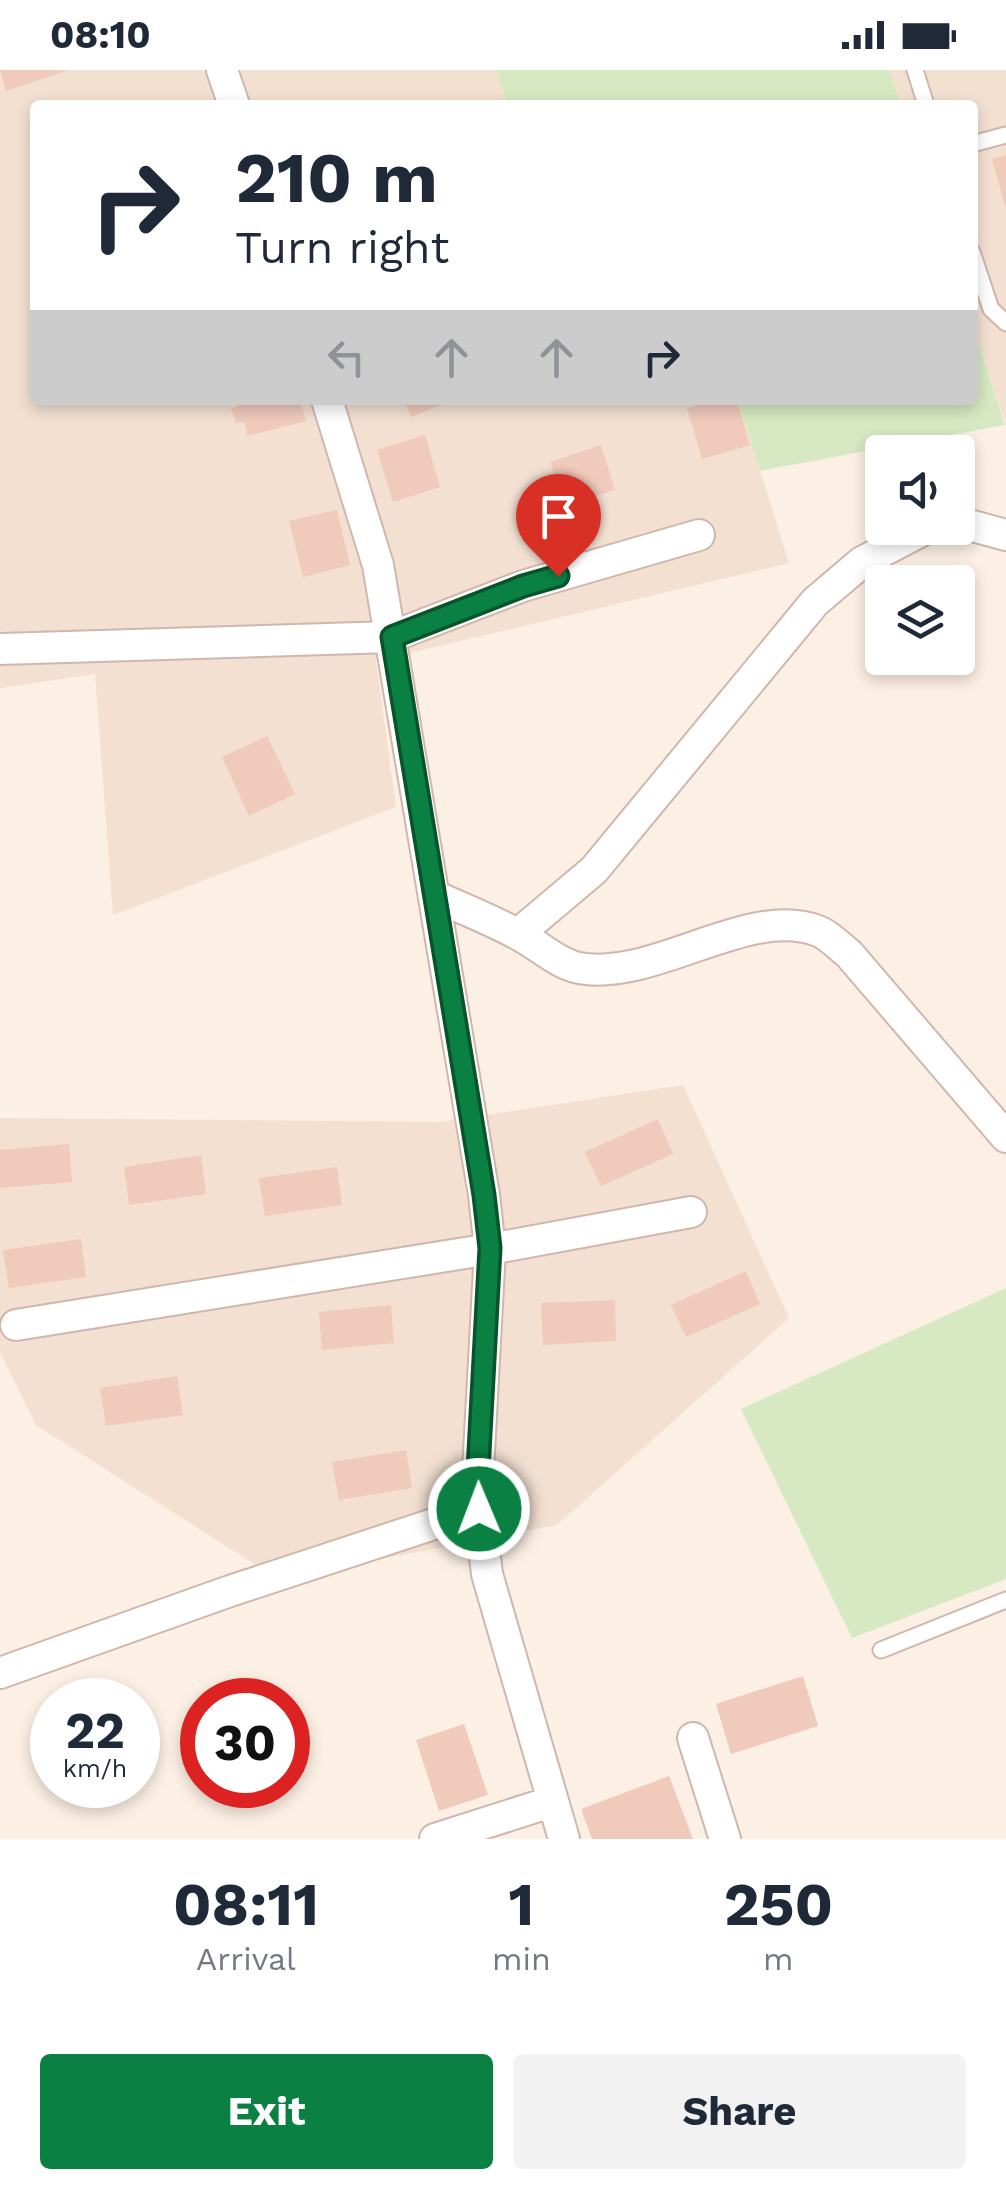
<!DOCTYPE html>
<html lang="en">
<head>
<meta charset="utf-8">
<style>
  :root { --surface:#fff; --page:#f2f2f3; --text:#1f2937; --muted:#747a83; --accent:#0b8043 }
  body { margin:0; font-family:"Work Sans",sans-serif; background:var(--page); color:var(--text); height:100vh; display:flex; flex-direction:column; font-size:38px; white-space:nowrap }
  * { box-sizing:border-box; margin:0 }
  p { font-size:32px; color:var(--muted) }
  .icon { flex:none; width:55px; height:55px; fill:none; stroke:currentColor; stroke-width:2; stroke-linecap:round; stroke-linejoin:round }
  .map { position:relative; height:1769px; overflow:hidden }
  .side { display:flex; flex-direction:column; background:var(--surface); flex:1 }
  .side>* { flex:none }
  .banner { position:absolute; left:30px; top:30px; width:948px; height:305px; border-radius:10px; box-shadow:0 5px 15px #0003; background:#fff; color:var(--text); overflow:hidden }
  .tools { position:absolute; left:865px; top:365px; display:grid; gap:20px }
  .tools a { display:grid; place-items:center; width:110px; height:110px; border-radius:10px; background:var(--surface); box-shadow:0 5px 15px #0003; font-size:50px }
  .speed { position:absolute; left:30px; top:1608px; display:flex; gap:20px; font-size:50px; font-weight:700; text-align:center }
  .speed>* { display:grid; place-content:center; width:130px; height:130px; border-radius:50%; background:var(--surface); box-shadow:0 5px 15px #0003; line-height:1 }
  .speed small { font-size:25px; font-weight:400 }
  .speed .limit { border:15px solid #d22; background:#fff; color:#111 }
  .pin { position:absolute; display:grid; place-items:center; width:85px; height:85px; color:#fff; margin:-102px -42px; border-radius:50% 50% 50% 0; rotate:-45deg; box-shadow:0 0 10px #0007 }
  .pin .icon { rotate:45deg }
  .me { position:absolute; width:110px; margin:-55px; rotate:359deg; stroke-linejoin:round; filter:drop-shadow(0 0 8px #0008) }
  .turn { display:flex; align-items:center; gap:35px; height:210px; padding:0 40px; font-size:45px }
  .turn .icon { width:130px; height:130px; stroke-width:2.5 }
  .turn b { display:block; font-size:70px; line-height:85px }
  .lanes { display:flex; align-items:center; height:95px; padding:0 40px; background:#0003; justify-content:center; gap:50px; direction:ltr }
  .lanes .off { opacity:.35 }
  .eta { display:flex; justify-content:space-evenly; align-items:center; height:170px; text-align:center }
  .eta b { font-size:60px; font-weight:700; line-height:70px }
  .primary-button { display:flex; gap:20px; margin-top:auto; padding:20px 40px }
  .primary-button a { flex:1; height:115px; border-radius:10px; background:var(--accent); color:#fff; font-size:40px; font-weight:700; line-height:115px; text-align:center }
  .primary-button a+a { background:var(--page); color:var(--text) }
  .status { display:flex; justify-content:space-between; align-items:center; height:70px; padding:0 50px; background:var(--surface); direction:ltr }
  .status svg { height:28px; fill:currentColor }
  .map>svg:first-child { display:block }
</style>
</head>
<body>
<div class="status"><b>08:10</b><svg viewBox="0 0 49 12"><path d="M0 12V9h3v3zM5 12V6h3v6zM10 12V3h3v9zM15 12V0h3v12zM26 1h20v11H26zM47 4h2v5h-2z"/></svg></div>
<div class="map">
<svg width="1006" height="1769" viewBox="0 0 1006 1769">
  <rect width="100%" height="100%" fill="#fcefe3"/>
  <path fill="#f3e0d1" d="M 0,0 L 496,0 L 508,35 L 35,35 L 35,330 L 738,330 L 789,493 L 376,591 L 396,737 L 113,845 L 95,604 L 0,618 Z
    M 889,0 L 1006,0 L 1006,355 L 973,254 L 972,35 L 901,35 Z
    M 683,1015 L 789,1248 L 557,1455 L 278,1509 L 36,1355 L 0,1282 L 0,1048 L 441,1052 Z"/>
  <path fill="#d6e9c2" d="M 496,0 L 889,0 L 901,35 L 508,35 Z
    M 973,254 L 1005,355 L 760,401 L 738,330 L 972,330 Z
    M 1006,1218 L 1006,1509 L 852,1568 L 741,1339 Z"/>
  <path fill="#f0cabb" d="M 0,0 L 66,0 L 66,1 L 6,21 Z
    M 1006,85 L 1006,136 L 1005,136 L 992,89 Z
    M 237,330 L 300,330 L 306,351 L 247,366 L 245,352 L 236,353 L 231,339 L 238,336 Z
    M 404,330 L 454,330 L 411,347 Z
    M 714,330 L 737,330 L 750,375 L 702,389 L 687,338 Z
    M 425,365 L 440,417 L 393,432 L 377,380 Z
    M 601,375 L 615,420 L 565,436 L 550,392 Z
    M 337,440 L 350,495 L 303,507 L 289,451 Z
    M 267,666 L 295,724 L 249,746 L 222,687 Z
    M 658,1049 L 673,1084 L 601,1116 L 585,1082 Z
    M 69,1074 L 72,1112 L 0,1118 L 0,1080 Z
    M 201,1085 L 206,1124 L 129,1135 L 124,1097 Z
    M 337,1097 L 342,1135 L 265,1146 L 259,1108 Z
    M 81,1169 L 86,1207 L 9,1218 L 3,1180 Z
    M 746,1201 L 760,1234 L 686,1267 L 671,1235 Z
    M 615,1230 L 616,1271 L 543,1275 L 541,1233 Z
    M 391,1235 L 394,1273 L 322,1280 L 319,1242 Z
    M 177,1306 L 183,1345 L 106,1356 L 100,1318 Z
    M 406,1380 L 412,1418 L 339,1430 L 332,1392 Z
    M 803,1606 L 818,1656 L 731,1684 L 716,1634 Z
    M 464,1654 L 488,1725 L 439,1741 L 416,1670 Z
    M 669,1706 L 693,1769 L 592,1769 L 581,1739 Z"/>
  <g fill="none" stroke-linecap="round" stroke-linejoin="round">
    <defs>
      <path id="lane" d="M 915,0 L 926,35
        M 972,74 L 1006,65
        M 972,182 L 991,239 L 1006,253
        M 881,1580 L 1006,1530"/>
      <path id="street" d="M 222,0 L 234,35
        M 327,330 L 378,495 L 484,1125 L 490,1179 L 477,1419 L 487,1504 L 564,1769
        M 958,452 L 1006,465
        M 0,579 L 391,567 L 523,516 L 699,465
        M 435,826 C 463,839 492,850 519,865 C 537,874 558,894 579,898 C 654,912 748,834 818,861 C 829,865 840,877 849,884 L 1006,1067
        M 518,864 L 594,800 L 815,532 L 862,492 L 927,458
        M 16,1255 L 490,1179 L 691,1142
        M 0,1603 L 230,1521 L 479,1439
        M 693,1668 L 725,1769
        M 435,1769 L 551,1732"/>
    </defs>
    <use href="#lane" stroke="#cfb7ad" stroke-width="19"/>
    <use href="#street" stroke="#cfb7ad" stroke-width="34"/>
    <use href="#lane" stroke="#fff" stroke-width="15"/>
    <use href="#street" stroke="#fff" stroke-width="30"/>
  </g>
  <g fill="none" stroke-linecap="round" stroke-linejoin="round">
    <defs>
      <path id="route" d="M 479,1439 L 477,1419 L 490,1178 L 484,1125 L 392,567 L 523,516 L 558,506"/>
    </defs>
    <use href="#route" stroke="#07532c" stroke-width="25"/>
    <use href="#route" stroke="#0b8043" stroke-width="18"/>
  </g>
</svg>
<div class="tools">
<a><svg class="icon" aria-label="sound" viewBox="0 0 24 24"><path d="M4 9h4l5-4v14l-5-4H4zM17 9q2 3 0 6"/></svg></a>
<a><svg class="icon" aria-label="layers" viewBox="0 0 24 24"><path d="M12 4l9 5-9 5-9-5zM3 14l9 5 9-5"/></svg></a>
</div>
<div class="speed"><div>22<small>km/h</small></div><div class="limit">30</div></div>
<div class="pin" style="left:558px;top:506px;background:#d93025"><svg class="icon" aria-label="arrive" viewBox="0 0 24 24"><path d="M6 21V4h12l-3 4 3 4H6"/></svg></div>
<svg class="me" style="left:479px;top:1439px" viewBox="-20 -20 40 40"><circle r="17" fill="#0b8043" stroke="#fff" stroke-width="3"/><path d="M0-11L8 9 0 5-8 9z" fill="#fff"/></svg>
<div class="banner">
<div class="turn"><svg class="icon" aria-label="right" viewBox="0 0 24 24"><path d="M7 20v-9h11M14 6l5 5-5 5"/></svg><div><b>210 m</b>Turn right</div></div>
<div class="lanes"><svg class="icon off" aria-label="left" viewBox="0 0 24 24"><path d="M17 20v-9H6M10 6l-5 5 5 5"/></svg><svg class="icon off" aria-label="ahead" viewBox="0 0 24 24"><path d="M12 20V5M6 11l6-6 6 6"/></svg><svg class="icon off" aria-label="ahead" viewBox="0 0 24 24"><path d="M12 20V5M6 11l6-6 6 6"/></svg><svg class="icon" aria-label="right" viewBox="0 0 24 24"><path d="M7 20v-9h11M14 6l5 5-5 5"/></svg></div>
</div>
</div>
<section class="side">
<div class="eta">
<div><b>08:11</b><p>Arrival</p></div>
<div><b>1</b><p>min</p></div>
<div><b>250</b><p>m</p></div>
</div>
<div class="primary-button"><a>Exit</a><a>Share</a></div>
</section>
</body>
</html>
